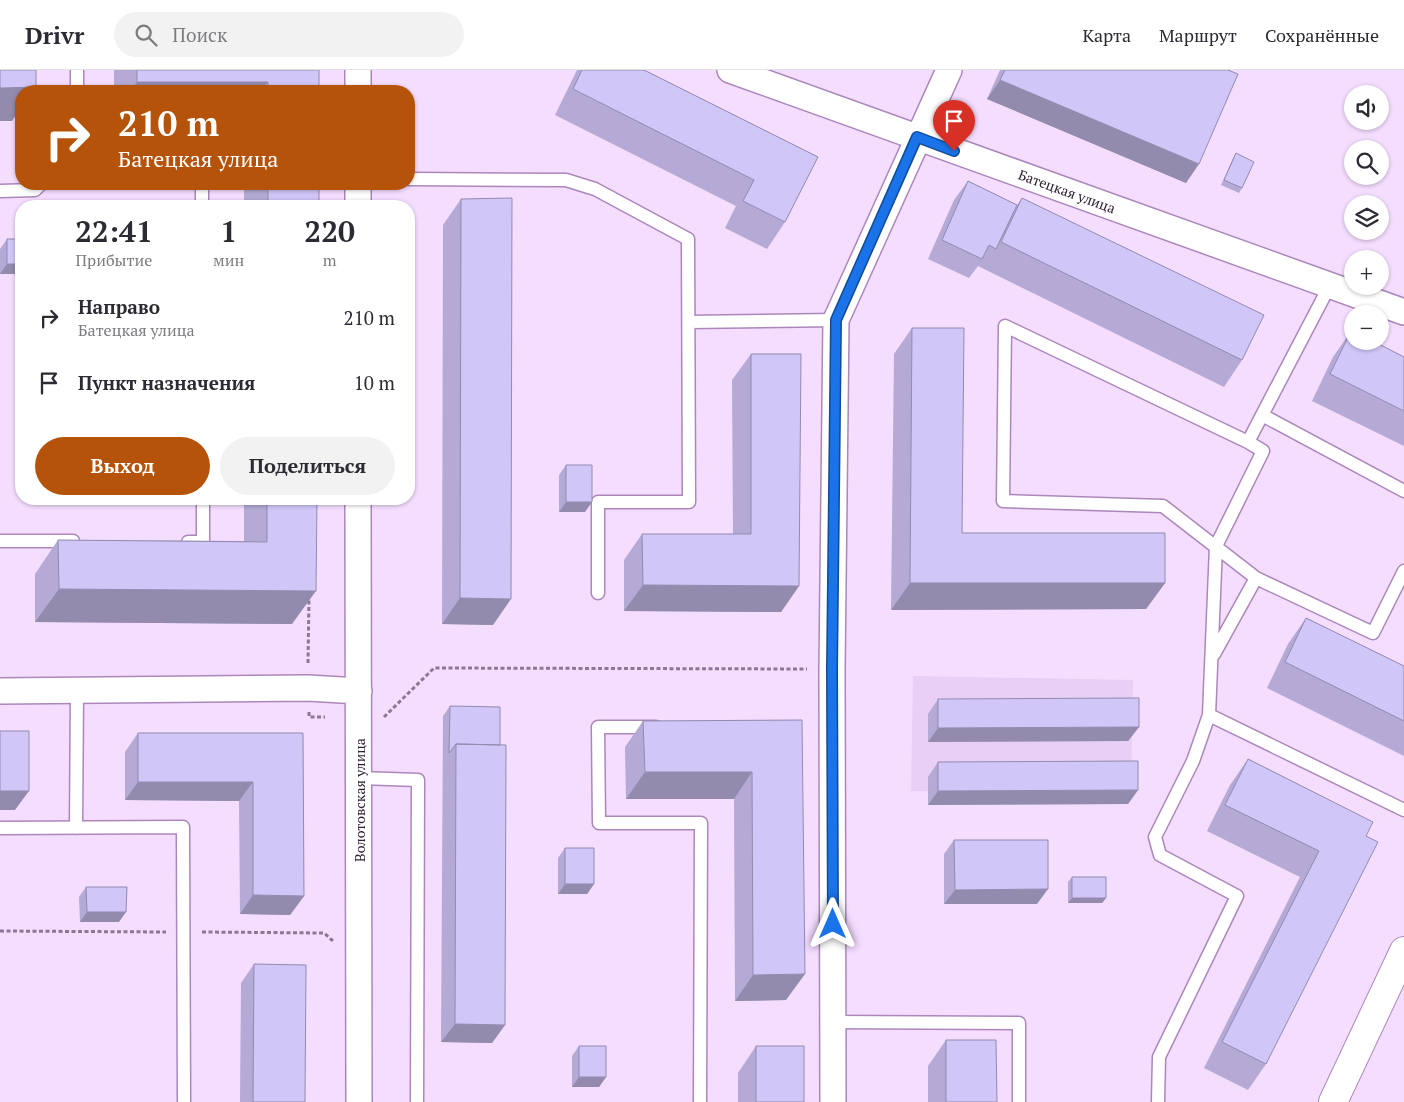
<!DOCTYPE html>
<html lang="ru">
<head>
<meta charset="utf-8">
<style>
  :root { --surface:#fff; --page:#f2f2f3; --text:#2b2b33; --muted:#7c7c81; --line:#e1e1e2; --accent:#b45309 }
  body { margin:0; font-family:"PT Serif",serif; background:var(--page); color:var(--text); height:100vh; display:flex; flex-direction:column; font-size:19px; white-space:nowrap }
  * { box-sizing:border-box; margin:0 }
  p { font-size:16px; color:var(--muted) }
  .icon { flex:none; width:28px; height:28px; fill:none; stroke:currentColor; stroke-width:2; stroke-linecap:round; stroke-linejoin:round }
  .map { position:relative; flex:1; overflow:hidden }
  .sheet { position:absolute; left:15px; top:130px; width:400px; height:305px; display:flex; flex-direction:column; background:var(--surface); border-radius:20px; box-shadow:0 1px 4px #0004 }
  .sheet>* { flex:none }
  .banner { position:absolute; left:15px; top:15px; width:400px; height:105px; border-radius:20px; box-shadow:0 1px 4px #0004; background:#b45309; color:#fff; overflow:hidden }
  .controls { position:absolute; left:1344px; top:15px; display:grid; gap:10px }
  .controls a { display:grid; place-items:center; width:45px; height:45px; border-radius:50%; background:var(--surface); box-shadow:0 1px 4px #0004; font-size:25px }
  .pin { position:absolute; display:grid; place-items:center; width:42px; height:42px; color:#fff; margin:-51px -21px; border-radius:50% 50% 50% 0; rotate:-45deg; box-shadow:0 0 5px #0007 }
  .pin .icon { rotate:45deg }
  .me { position:absolute; width:55px; margin:-28px; rotate:0deg; stroke-linejoin:round; filter:drop-shadow(0 0 4px #0008) }
  .turn { display:flex; align-items:center; gap:18px; height:105px; padding:0 20px; font-size:22px }
  .turn .icon { width:65px; height:65px; stroke-width:2.5 }
  .turn b { display:block; font-size:35px; line-height:42px }
  .eta { display:flex; justify-content:space-evenly; align-items:center; height:85px; text-align:center }
  .eta b { font-size:30px; font-weight:800; line-height:35px }
  .primary-button { display:flex; gap:10px; margin-top:auto; padding:10px 20px }
  .primary-button a { flex:1; height:58px; border-radius:30px; background:var(--accent); color:#fff; font-size:20px; font-weight:800; line-height:58px; text-align:center }
  .primary-button a+a { background:var(--page); color:var(--text) }
  ul { padding:0; list-style:none }
  li { display:flex; align-items:center; gap:15px; height:65px; padding:0 20px }
  li div { flex:1 }
  li b { display:block; font-size:19px }
  li em { font-style:normal }
  header { display:flex; align-items:center; gap:30px; box-sizing:border-box; height:70px; padding:0 25px; background:var(--surface); border-bottom:1px solid var(--line) }
  header strong { font-size:24px }
  nav { display:flex; gap:28px; margin-inline-start:auto; font-size:18px }
  .search { width:350px; height:45px; background:var(--page); display:flex; align-items:center; gap:12px; box-sizing:border-box; padding:0 18px; border-radius:28px; color:var(--muted); font-size:19px }
  .map>svg:first-child { display:block }
</style>
</head>
<body>
<header>
<strong>Drivr</strong>
<div class="search"><svg class="icon" aria-label="search" viewBox="0 0 24 24"><circle cx="10" cy="10" r="6"/><path d="M15 15l6 6"/></svg>Поиск</div>
<nav><a>Карта</a><a>Маршрут</a><a>Сохранённые</a></nav>
</header>
<div class="map">
<svg width="1404" height="1032" viewBox="0 0 1404 1032">
  <rect width="100%" height="100%" fill="#f4ddff"/>
  <path fill="#e9cff5" d="M 913,606 L 1133,610 L 1131,725 L 911,721 Z"/>
  <g fill="none" stroke-linecap="round" stroke-linejoin="round">
    <defs>
      <path id="service" d="M 77,0 L 77,21
        M 409,109 L 566,110 L 595,119 L 688,169 L 689,432 L 598,432 L 598,523
        M 202,114 L 202,136
        M 0,121 L 35,120 L 41,114
        M 689,252 L 836,250
        M 1262,345 L 1404,421
        M 1248,372 L 1330,215
        M 0,471 L 73,471
        M 188,472 L 203,472 L 203,429
        M 1404,501 L 1373,563 L 1256,508 L 1163,436 L 1003,431 L 1005,256 L 1248,372 L 1263,381 L 1216,476 L 1209,645 L 1404,740
        M 1214,584 L 1256,508
        M 656,657 L 598,657 L 599,753 L 701,753 L 700,1032
        M 360,708 L 418,710 L 417,1032
        M 0,758 L 183,757 L 184,1032
        M 76,758 L 77,621
        M 833,952 L 1019,953 L 1019,1032
        M 1158,1032 L 1159,987 L 1237,826 L 1160,785 L 1155,767 L 1193,691 L 1209,645"/>
      <path id="minor" d="M 358,0 L 358,21
        M 730,0 L 1404,242
        M 358,114 L 358,136
        M 358,429 L 359,1032
        M 0,621 L 308,618 L 359,621
        M 833,1032 L 832,599 L 836,250 L 949,0"/>
      <path id="tertiary" d="M 1333,1032 L 1404,881"/>
    </defs>
    <use href="#service" stroke="#ab87bc" stroke-width="15"/>
    <use href="#minor" stroke="#ab87bc" stroke-width="28"/>
    <use href="#tertiary" stroke="#ab87bc" stroke-width="30"/>
    <path stroke="#8b7893" stroke-width="3" stroke-dasharray="4 2.5" stroke-linecap="butt" d="M 308,593 L 309,527
      M 309,642 L 309,647 L 325,647
      M 384,647 L 434,598 L 807,599
      M 0,861 L 166,862
      M 202,862 L 324,863 L 333,871"/>
    <use href="#service" stroke="#fff" stroke-width="12"/>
    <use href="#minor" stroke="#fff" stroke-width="25"/>
    <use href="#tertiary" stroke="#fff" stroke-width="28"/>
  </g>
  <path fill="#b4aad5" d="M 114,0 L 319,0 L 319,21 L 114,21 Z
    M 577,0 L 644,0 L 818,87 L 785,152 L 767,179 L 725,158 L 736,136 L 555,45 Z
    M 1000,0 L 1228,0 L 1186,113 L 987,29 Z
    M 1236,83 L 1242,118 L 1239,123 L 1221,115 L 1233,88 Z
    M 968,111 L 1017,135 L 1022,128 L 1242,290 L 1224,317 L 978,196 L 969,208 L 928,189 L 954,130 Z
    M 244,114 L 319,114 L 319,136 L 244,136 Z
    M 461,129 L 493,555 L 442,554 L 443,155 Z
    M 7,169 L 21,204 L 0,204 L 0,179 Z
    M 912,258 L 962,463 L 1165,513 L 1146,539 L 891,540 L 894,284 Z
    M 1351,261 L 1404,287 L 1404,376 L 1312,331 L 1333,287 Z
    M 751,284 L 799,516 L 781,542 L 624,541 L 624,490 L 642,464 L 733,464 L 732,310 Z
    M 566,395 L 585,442 L 559,442 L 559,405 Z
    M 244,429 L 317,429 L 292,554 L 35,552 L 35,504 L 58,470 L 244,471 Z
    M 1306,548 L 1404,596 L 1404,686 L 1267,618 L 1288,574 Z
    M 938,629 L 1139,657 L 1128,671 L 928,672 L 928,644 Z
    M 450,636 L 500,675 L 505,955 L 492,973 L 441,972 L 443,646 Z
    M 802,650 L 786,930 L 735,931 L 734,729 L 626,729 L 625,677 L 643,651 Z
    M 138,663 L 303,663 L 304,826 L 290,845 L 240,844 L 239,731 L 125,730 L 125,682 Z
    M 1248,689 L 1366,766 L 1266,994 L 1248,1020 L 1204,998 L 1300,807 L 1207,761 L 1230,715 Z
    M 938,692 L 1138,720 L 1128,734 L 928,735 L 928,707 Z
    M 954,770 L 1037,834 L 944,834 L 944,784 Z
    M 565,778 L 594,814 L 587,824 L 558,824 L 558,788 Z
    M 1072,807 L 1106,828 L 1102,833 L 1068,833 L 1068,812 Z
    M 86,817 L 119,852 L 80,852 L 79,827 Z
    M 254,894 L 305,1032 L 240,1032 L 241,913 Z
    M 946,970 L 997,1032 L 928,1032 L 928,996 Z
    M 579,976 L 606,1007 L 599,1017 L 572,1017 L 572,986 Z
    M 756,976 L 804,1032 L 738,1032 L 738,1003 Z"/>
  <path fill="#928bae" d="M 1000,10 L 1199,94 L 1186,113 L 987,29 Z
    M 137,12 L 268,12 L 261,21 L 131,21 Z
    M 36,17 L 33,21 L 21,21 L 21,38 L 12,51 L 0,51 L 0,18 Z
    M 7,194 L 21,194 L 21,204 L 0,204 Z
    M 566,432 L 592,432 L 585,442 L 559,442 Z
    M 910,513 L 1165,513 L 1146,539 L 891,540 Z
    M 643,515 L 799,516 L 781,542 L 624,541 Z
    M 59,519 L 316,521 L 292,554 L 35,552 Z
    M 460,528 L 511,529 L 493,555 L 442,554 Z
    M 1139,657 L 1128,671 L 928,672 L 938,658 Z
    M 645,702 L 752,702 L 734,729 L 626,729 Z
    M 138,712 L 253,712 L 239,731 L 125,730 Z
    M 1138,720 L 1128,734 L 928,735 L 938,721 Z
    M 0,721 L 29,721 L 15,740 L 0,740 Z
    M 565,814 L 594,814 L 587,824 L 558,824 Z
    M 1048,819 L 1037,834 L 944,834 L 955,820 Z
    M 253,825 L 304,826 L 290,845 L 240,844 Z
    M 1072,828 L 1106,828 L 1102,833 L 1068,833 Z
    M 87,842 L 126,842 L 119,852 L 80,852 Z
    M 805,904 L 786,930 L 735,931 L 753,905 Z
    M 455,954 L 505,955 L 492,973 L 441,972 Z
    M 579,1007 L 606,1007 L 599,1017 L 572,1017 Z"/>
  <path fill="#d1c6f8" stroke="#928bae" d="M 0,0 L 36,0 L 36,17 L 0,18 Z
    M 137,0 L 319,0 L 319,21 L 268,21 L 268,12 L 137,12 Z
    M 582,0 L 644,0 L 818,87 L 785,152 L 743,131 L 754,110 L 573,19 Z
    M 1005,0 L 1228,0 L 1238,4 L 1199,94 L 1000,10 Z
    M 1236,83 L 1254,92 L 1242,118 L 1224,110 Z
    M 968,111 L 1017,135 L 996,179 L 989,175 L 982,189 L 942,170 Z
    M 268,114 L 319,114 L 319,136 L 268,136 Z
    M 512,128 L 511,529 L 460,528 L 461,129 Z
    M 1022,128 L 1264,245 L 1242,290 L 1001,172 Z
    M 7,169 L 21,169 L 21,194 L 7,194 Z
    M 912,258 L 964,258 L 962,463 L 1165,463 L 1165,513 L 910,513 Z
    M 1351,261 L 1352,261 L 1352,271 L 1373,271 L 1404,287 L 1404,341 L 1330,304 Z
    M 751,284 L 801,284 L 799,516 L 643,515 L 642,464 L 751,464 Z
    M 566,395 L 592,395 L 592,432 L 566,432 Z
    M 267,429 L 317,429 L 316,521 L 59,519 L 58,470 L 267,472 Z
    M 1306,548 L 1404,596 L 1404,651 L 1285,592 Z
    M 1139,628 L 1139,657 L 938,658 L 938,629 Z
    M 450,636 L 500,637 L 500,675 L 456,674 L 449,683 Z
    M 802,650 L 805,904 L 753,905 L 752,702 L 645,702 L 643,651 Z
    M 0,661 L 29,661 L 29,721 L 0,721 Z
    M 138,663 L 303,663 L 304,826 L 253,825 L 253,712 L 138,712 Z
    M 456,674 L 506,675 L 505,955 L 455,954 Z
    M 1248,689 L 1373,752 L 1366,766 L 1378,772 L 1266,994 L 1222,972 L 1319,781 L 1225,735 Z
    M 1138,691 L 1138,720 L 938,721 L 938,692 Z
    M 954,770 L 1048,770 L 1048,819 L 955,820 Z
    M 565,778 L 594,778 L 594,814 L 565,814 Z
    M 1072,807 L 1106,807 L 1106,828 L 1072,828 Z
    M 86,817 L 127,817 L 126,842 L 87,842 Z
    M 254,894 L 306,895 L 305,1032 L 253,1032 Z
    M 946,970 L 996,970 L 997,1032 L 946,1032 Z
    M 579,976 L 606,976 L 606,1007 L 579,1007 Z
    M 756,976 L 804,976 L 804,1032 L 756,1032 Z"/>
  <g fill="none" stroke-linecap="round" stroke-linejoin="round">
    <defs>
      <path id="route" d="M 833,854 L 832,599 L 836,250 L 917,67 L 954,81"/>
    </defs>
    <use href="#route" stroke="#114b97" stroke-width="12"/>
    <use href="#route" stroke="#1a73e8" stroke-width="9"/>
  </g>
  <g text-anchor="middle" dominant-baseline="central" stroke-width="5" stroke-linejoin="round" paint-order="stroke">
    <g font-size="14" fill="#302136" stroke="#fff">
      <text transform="translate(1067 121) rotate(20)">Батецкая улица</text>
      <text transform="translate(359 730) rotate(-90)">Волотовская улица</text>
    </g>
  </g>
</svg>
<div class="controls">
<a><svg class="icon" aria-label="sound" viewBox="0 0 24 24"><path d="M4 9h4l5-4v14l-5-4H4zM17 9q2 3 0 6"/></svg></a>
<a><svg class="icon" aria-label="search" viewBox="0 0 24 24"><circle cx="10" cy="10" r="6"/><path d="M15 15l6 6"/></svg></a>
<a><svg class="icon" aria-label="layers" viewBox="0 0 24 24"><path d="M12 4l9 5-9 5-9-5zM3 14l9 5 9-5"/></svg></a>
<a>+</a>
<a>−</a>
</div>
<div class="pin" style="left:954px;top:81px;background:#d93025"><svg class="icon" aria-label="arrive" viewBox="0 0 24 24"><path d="M6 21V4h12l-3 4 3 4H6"/></svg></div>
<svg class="me" style="left:833px;top:854px" viewBox="-20 -20 40 40"><path d="M0-17L14 15 0 8-14 15z" fill="#1a73e8" stroke="#fff" stroke-width="4"/></svg>
<div class="banner">
<div class="turn"><svg class="icon" aria-label="right" viewBox="0 0 24 24"><path d="M7 20v-9h11M14 6l5 5-5 5"/></svg><div><b>210 m</b>Батецкая улица</div></div>
</div>
<section class="sheet">
<div class="eta">
<div><b>22:41</b><p>Прибытие</p></div>
<div><b>1</b><p>мин</p></div>
<div><b>220</b><p>m</p></div>
</div>
<ul>
<li><svg class="icon" aria-label="right" viewBox="0 0 24 24"><path d="M7 20v-9h11M14 6l5 5-5 5"/></svg><div><b>Направо</b><p>Батецкая улица</p></div><em>210 m</em></li>
<li><svg class="icon" aria-label="arrive" viewBox="0 0 24 24"><path d="M6 21V4h12l-3 4 3 4H6"/></svg><div><b>Пункт назначения</b></div><em>10 m</em></li>
</ul>
<div class="primary-button"><a>Выход</a><a>Поделиться</a></div>
</section>
</div>
</body>
</html>
